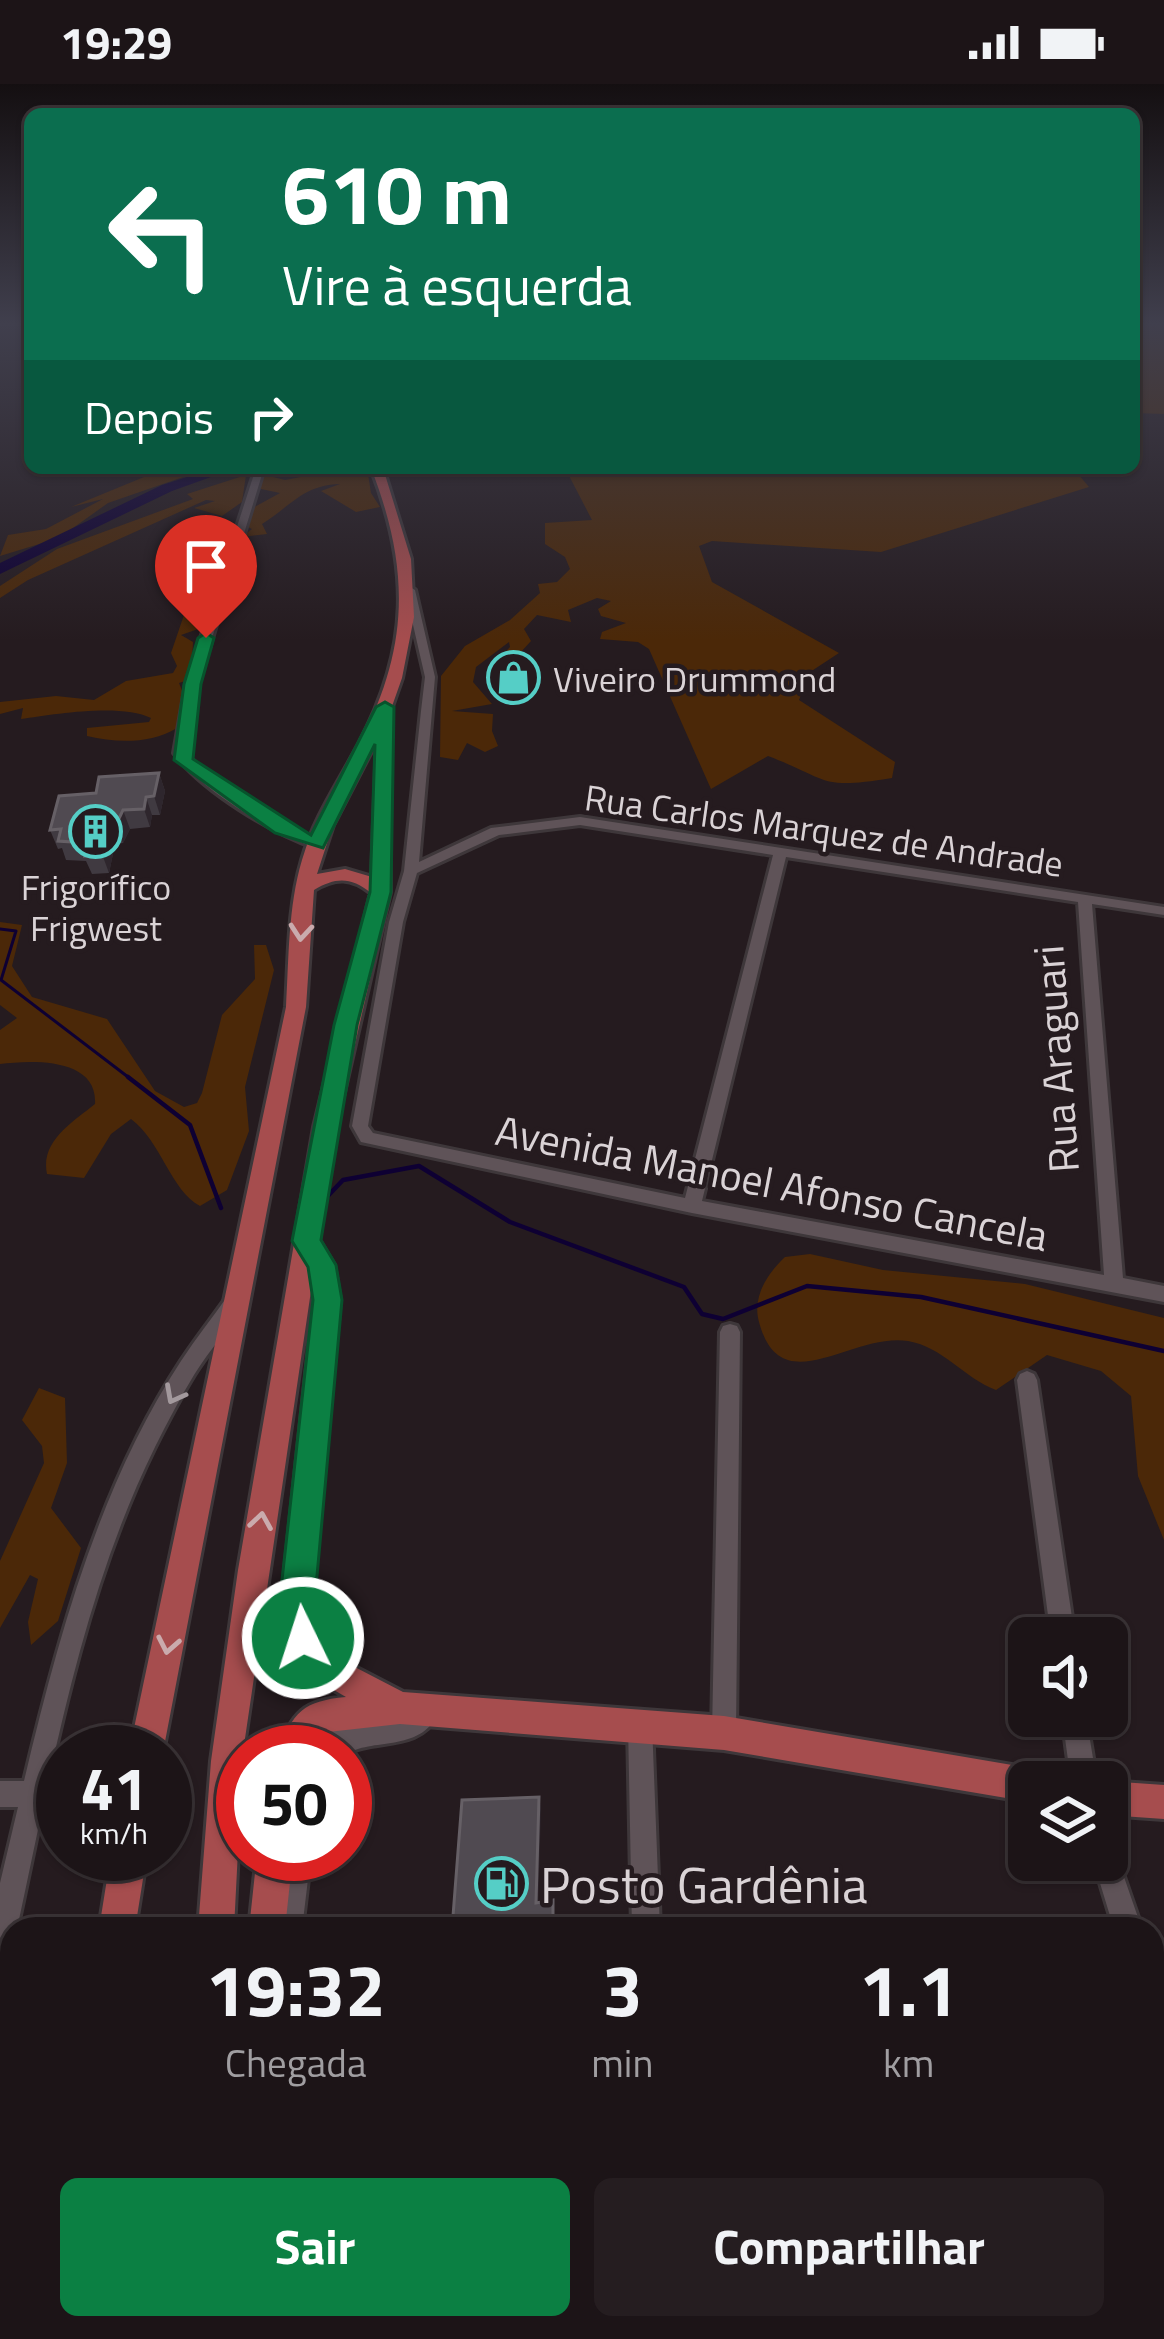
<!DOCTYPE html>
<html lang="pt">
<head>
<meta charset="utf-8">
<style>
  :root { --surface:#1c1417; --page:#251d20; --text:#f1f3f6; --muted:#a09ea1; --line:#3a3336; --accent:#0b8043 }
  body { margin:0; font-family:"Titillium Web",sans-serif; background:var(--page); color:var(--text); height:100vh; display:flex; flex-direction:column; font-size:45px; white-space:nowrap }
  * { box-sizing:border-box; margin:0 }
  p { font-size:39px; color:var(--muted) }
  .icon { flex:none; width:66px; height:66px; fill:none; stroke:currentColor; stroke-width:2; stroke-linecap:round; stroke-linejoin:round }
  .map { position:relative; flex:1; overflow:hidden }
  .sheet { position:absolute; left:0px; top:1833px; width:1164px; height:423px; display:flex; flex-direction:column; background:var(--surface); border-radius:36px 36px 0 0; box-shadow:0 3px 9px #0004,0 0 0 3px var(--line) }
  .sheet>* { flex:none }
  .guide { position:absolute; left:24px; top:24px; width:1116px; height:366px; border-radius:18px; box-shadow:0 3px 9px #0004,0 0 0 3px var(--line); background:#0b6e4f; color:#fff; overflow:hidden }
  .tools { position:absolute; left:1008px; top:1533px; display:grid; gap:24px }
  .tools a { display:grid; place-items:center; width:120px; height:120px; border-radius:18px; background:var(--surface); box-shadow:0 3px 9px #0004,0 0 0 3px var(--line); font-size:60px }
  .speed { position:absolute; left:36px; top:1641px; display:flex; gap:24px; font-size:60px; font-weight:700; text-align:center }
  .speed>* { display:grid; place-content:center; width:156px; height:156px; border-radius:50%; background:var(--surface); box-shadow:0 3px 9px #0004,0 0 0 3px var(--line); line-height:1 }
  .speed small { font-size:30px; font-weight:400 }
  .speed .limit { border:18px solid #d22; background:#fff; color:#111 }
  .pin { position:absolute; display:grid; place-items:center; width:102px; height:102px; color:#fff; margin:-123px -51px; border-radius:50% 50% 50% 0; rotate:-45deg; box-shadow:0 0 12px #0007 }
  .pin .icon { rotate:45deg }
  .me { position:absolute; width:132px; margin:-66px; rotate:356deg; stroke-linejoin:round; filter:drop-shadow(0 0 9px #0008) }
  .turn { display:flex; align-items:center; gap:42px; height:252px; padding:0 60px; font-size:54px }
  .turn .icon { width:156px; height:156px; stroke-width:2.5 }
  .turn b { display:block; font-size:84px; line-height:102px }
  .then { display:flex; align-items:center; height:114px; padding:0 60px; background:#0003; gap:24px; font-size:45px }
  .eta { display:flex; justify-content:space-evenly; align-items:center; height:204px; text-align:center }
  .eta b { font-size:72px; font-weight:700; line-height:84px }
  .button { display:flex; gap:24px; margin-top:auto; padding:24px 60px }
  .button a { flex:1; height:138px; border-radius:18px; background:var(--accent); color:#fff; font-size:48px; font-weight:700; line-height:138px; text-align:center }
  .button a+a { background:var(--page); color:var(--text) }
  .status { display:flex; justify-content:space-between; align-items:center; height:84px; padding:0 60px; background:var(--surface); direction:ltr }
  .status svg { height:33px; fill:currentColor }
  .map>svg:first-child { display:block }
</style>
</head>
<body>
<div class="status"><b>19:29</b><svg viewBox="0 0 49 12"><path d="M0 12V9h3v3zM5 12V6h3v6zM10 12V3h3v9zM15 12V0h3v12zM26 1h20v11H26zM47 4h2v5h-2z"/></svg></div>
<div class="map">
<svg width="1164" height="2255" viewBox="0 0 1164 2255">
  <rect width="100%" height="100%" fill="#251b1f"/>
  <path fill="#4b2808" d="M 1134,241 L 1164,241 L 1164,330 L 1134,329 Z
    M 166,384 L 209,384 L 108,419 L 59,454 L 0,472 L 8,451 L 46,445 L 103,415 L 71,423 Z
    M 323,384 L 367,384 L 371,409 L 380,423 L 356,428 L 321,407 L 340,400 C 303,401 291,422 262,440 L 267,450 L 242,453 L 252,445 L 241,440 L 251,425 L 280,409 L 261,405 L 261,390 L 285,396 L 327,388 Z
    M 565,384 L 1073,384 L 1089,403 L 881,468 L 712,457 L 699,462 L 712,498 L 839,569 L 810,588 L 799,616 L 895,678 L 892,694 C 818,706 831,696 768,672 L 711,705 L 649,565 L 638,558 L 600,555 L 602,548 L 626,539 L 601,532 L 598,525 L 611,517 L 597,514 L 568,526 L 571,538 L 537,531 L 524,545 L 531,557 L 509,581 L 492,582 L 510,563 L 509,558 L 476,583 L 473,598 L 492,620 L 452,627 L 493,630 L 492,647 L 498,662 L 485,668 L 467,659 L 458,676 L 440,673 L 441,592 L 465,562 L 510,536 L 540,509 L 538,500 L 557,498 L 570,485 L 565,473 L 545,460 L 545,439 L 592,436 Z
    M 246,391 L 242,418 L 222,432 L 194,424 L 215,417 L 206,416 L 28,496 L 0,514 L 0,502 L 57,465 L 193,415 L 187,410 Z
    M 210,521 L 201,544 L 181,551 L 193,558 L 191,595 L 179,599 L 186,616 L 177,644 C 150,660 117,659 87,652 L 87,644 L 149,638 L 151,634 C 122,619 53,630 21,635 L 23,624 L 0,630 L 0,618 L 56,612 L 94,616 L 126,597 L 173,589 L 177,582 L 171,569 L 186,525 L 201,527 Z
    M 0,838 L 22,841 L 12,882 L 32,913 L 107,935 L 155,1007 L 184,1023 L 197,1019 L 202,1009 L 222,931 L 255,895 L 254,861 L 266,861 L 274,886 L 245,1003 L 249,1047 L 227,1106 L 200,1122 C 171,1107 161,1057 131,1035 L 111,1050 L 84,1094 L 47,1090 C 40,1057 73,1038 95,1020 C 98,973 31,976 0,980 L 0,946 L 17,934 L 0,921 Z
    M 810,1170 L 883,1186 L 1025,1200 L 1164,1234 L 1164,1456 L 1138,1392 L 1131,1312 L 1101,1287 L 1047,1271 L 996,1306 C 964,1294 943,1263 908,1257 C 851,1248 781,1320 759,1238 C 752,1213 767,1190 785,1173 Z
    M 39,1304 L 65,1314 L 67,1379 L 51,1424 L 81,1464 L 58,1537 L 31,1561 L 28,1538 L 38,1495 L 30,1491 L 0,1544 L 0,1477 L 44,1379 L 42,1362 L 22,1336 Z"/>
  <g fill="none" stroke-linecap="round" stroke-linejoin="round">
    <path stroke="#0e0033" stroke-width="3" d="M 0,845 L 16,847 L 1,896 L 132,996"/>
    <path stroke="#0e0033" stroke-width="4.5" d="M 128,993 L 190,1041 L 221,1124
      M 323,1117 L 343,1096 L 419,1082 L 510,1138 L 684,1203 L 702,1230 L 723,1235 L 807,1202 L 921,1213 L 1164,1267"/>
    <path fill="#0e0033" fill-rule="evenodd" d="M 215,384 L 236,384 L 172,407 L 0,490 L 0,479 L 162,401 Z"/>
    <defs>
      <path id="minor" d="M 256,384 L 264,384 L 198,600 L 186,669 C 216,706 277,738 321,757 L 323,760 L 316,764 C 270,748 203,707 174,669 L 186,600 Z
        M 410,503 L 415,506 L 435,593 L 419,778 L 491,744 L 580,733 L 1164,823 L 1164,831 L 1092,820 L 1123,1194 L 1164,1202 L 1164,1218 L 692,1129 L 361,1058 L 352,1042 L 389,838 L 404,787 L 421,627 L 425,593 L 405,506 ZM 580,741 L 773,771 L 685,1114 L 373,1049 L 368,1042 L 403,838 L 417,789 L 499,751 ZM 786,773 L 1078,818 L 1104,1191 L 702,1117 Z
        M 236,1208 L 243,1210 L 246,1216 C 231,1243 210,1265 194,1291 C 180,1314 167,1339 155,1363 C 81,1513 52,1683 17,1845 L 12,1845 L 10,1869 L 0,1873 L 0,1799 L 18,1723 L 0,1723 L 0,1697 L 24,1697 C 58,1554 99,1402 181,1277 C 196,1254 213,1233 229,1210 Z
        M 730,1240 L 737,1242 L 740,1248 L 736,1649 L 733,1658 L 724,1661 L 715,1658 L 712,1649 L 720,1248 L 723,1242 Z
        M 1027,1287 L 1034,1290 L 1037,1296 L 1075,1554 L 1051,1554 L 1017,1296 L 1020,1290 Z
        M 426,1618 L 435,1621 L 438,1630 C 419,1669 372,1653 345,1671 L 345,1668 L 314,1668 C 329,1634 364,1644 391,1636 C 403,1632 414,1623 426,1618 Z
        M 640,1628 L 649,1631 L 652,1640 L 660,1845 L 632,1845 L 628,1640 L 631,1631 Z
        M 1062,1632 L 1086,1632 L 1097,1698 L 1071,1698 Z
        M 1107,1763 L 1115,1767 L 1142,1845 L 1114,1845 L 1093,1776 L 1107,1776 Z
        M 285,1770 L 311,1770 L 302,1845 L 274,1845 Z
        M 1152,1904 L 1162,1908 L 1164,1912 L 1164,1959 L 1154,1955 L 1152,1951 Z
        M 226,2244 L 258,2244 L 258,2255 L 226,2255 Z
        M 696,2244 L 728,2244 L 730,2255 L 698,2255 Z"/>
      <path id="major" d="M 371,384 L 383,384 L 411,475 L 414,533 L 402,594 L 390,628 L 390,808 L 336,1043 L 319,1156 L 334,1181 L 340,1216 L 312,1514 L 318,1546 L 349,1580 L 403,1608 L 724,1632 L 1029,1684 L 1041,1689 L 1045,1698 L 1029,1698 L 1029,1718 L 724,1666 L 400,1640 L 328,1648 L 312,1668 L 278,1668 C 293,1628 303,1617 346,1613 L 327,1602 L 292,1565 L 282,1514 L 314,1216 L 312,1200 L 243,1668 L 234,1845 L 198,1845 L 211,1677 L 238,1486 L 314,1043 L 371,809 C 351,793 336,793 314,806 L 306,923 L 163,1668 L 129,1668 L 286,923 C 289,874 288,823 302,776 C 314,734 339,698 359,660 C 410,563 410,484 371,384 ZM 377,656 L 372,793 L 345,785 L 317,790 L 333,741 Z
        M 1107,1697 L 1164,1701 L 1164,1735 L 1107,1731 Z
        M 111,1770 L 147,1770 L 135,1845 L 99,1845 Z
        M 257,1770 L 293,1770 L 285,1845 L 249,1845 Z
        M 12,2046 L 12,2086 L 0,2090 L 0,2050 Z
        M 33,2244 L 77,2244 L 76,2255 L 32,2255 Z
        M 169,2244 L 213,2244 L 212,2255 L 168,2255 Z"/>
    </defs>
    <use href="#minor" stroke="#3e373a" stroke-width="6"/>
    <use href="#major" stroke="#3e373a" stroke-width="6"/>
    <use href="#minor" fill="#5f5358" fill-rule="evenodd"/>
    <use href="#major" fill="#a64d4e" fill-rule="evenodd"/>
  </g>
  <path fill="#403a41" d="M 523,576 L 522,601 L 505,601 L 504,589 Z
    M 159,689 L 165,707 L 160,731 L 152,731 L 150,743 L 130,745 L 123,759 L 115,760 L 109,789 L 92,790 L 86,777 L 66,776 L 62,764 L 58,765 L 50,746 L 96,709 Z"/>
  <path fill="#2e262d" d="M 159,689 L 165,707 L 160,731 L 154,712 Z
    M 146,713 L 152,731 L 150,743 L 144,725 Z
    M 123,726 L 130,745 L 123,759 L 116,741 Z
    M 108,741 L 115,760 L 109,789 L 102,770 Z
    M 539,1713 L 541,1725 L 538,1826 L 536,1819 Z"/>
  <path fill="#504a51" stroke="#666066" stroke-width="3" d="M 506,576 L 523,576 L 521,589 L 504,589 Z
    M 159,689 L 154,712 L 146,713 L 144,725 L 123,726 L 116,741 L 108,741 L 102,770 L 85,772 L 88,759 L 58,757 L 61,745 L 50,746 L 59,712 L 96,709 L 99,693 Z
    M 539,1713 L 536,1819 L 553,1816 L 553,1845 L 452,1845 L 462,1716 Z"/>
  <defs><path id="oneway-chevron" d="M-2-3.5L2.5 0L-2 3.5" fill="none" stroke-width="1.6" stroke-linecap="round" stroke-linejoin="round" transform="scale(3)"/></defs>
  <g stroke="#caabad">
    <use href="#oneway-chevron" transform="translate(301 848) rotate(95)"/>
    <use href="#oneway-chevron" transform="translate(261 1437) rotate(-81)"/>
    <use href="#oneway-chevron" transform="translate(168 1561) rotate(101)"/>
  </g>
  <use stroke="#a3999d" href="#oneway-chevron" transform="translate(174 1311) rotate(118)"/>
  <linearGradient id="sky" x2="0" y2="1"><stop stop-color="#140f11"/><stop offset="0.43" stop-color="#403f4d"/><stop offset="1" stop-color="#403f4d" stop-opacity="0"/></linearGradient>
  <rect width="1164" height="557" fill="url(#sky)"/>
  <path fill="#0b8043" stroke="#07532c" stroke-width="3" d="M 206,549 L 214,554 L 201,600 L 193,675 L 311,751 L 376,623 L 385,618 L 394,623 L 391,808 L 357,941 L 321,1156 L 336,1181 L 342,1216 L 315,1514 L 321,1554 L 316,1567 L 303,1572 L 291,1567 L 280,1514 L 313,1216 L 308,1183 L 292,1157 L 334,941 L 370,808 L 375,660 L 323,764 L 275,749 L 174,676 L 184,600 L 198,554 Z"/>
  <defs>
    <symbol id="shop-ring" viewBox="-11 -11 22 22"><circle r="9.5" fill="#251b1f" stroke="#55cec6" stroke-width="1.5"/><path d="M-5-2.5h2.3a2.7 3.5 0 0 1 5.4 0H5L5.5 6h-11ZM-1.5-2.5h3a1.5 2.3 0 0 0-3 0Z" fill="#55cec6"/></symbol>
    <symbol id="building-ring" viewBox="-11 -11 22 22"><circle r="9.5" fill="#251b1f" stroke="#55cec6" stroke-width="1.5"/><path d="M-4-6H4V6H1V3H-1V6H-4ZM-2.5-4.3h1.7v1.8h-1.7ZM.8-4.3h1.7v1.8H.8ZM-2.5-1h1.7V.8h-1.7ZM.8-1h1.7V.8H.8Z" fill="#55cec6"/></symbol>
    <symbol id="fuel-ring" viewBox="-11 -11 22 22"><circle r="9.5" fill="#251b1f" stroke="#55cec6" stroke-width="1.5"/><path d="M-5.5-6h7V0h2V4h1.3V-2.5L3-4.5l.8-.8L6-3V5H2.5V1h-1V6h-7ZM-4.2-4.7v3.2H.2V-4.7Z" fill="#55cec6"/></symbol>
  </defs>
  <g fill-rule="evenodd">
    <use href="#shop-ring" x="484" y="564" width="59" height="59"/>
    <use href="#building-ring" x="66" y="718" width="59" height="59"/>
    <use href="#fuel-ring" x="472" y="1770" width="59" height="59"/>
  </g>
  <g text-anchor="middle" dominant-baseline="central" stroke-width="9" stroke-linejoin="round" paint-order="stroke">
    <g font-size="36" fill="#dad3d6" stroke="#251b1f" text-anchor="start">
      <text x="553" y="594">Viveiro Drummond</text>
      <text x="96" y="802" text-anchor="middle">Frigorífico<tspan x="96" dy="41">Frigwest</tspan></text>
    </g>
    <g font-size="36" fill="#dad3d6" stroke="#251b1f">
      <text transform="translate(824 746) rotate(8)">Rua Carlos Marquez de Andrade</text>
    </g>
    <g font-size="42" fill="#dad3d6" stroke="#251b1f">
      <text transform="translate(1055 975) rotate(-94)">Rua Araguari</text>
      <text transform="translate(772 1098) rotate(11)">Avenida Manoel Afonso Cancela</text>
    </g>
    <g font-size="51" fill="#dad3d6" stroke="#251b1f" text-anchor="start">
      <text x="540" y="1800">Posto Gardênia</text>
    </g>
  </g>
</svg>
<div class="tools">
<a><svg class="icon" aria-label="sound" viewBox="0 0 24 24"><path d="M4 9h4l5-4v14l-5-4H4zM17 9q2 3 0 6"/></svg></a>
<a><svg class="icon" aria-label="layers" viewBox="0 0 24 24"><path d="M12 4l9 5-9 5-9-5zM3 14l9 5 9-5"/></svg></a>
</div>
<div class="speed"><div>41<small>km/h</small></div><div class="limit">50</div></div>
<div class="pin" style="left:206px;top:554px;background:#d93025"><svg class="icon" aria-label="arrive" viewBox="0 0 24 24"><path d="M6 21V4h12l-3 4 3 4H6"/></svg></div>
<svg class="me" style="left:303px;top:1554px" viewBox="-20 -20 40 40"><circle r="17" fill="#0b8043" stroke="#fff" stroke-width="3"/><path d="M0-11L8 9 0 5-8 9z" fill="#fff"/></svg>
<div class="guide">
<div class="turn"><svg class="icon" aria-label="left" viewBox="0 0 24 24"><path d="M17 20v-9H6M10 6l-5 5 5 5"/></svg><div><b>610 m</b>Vire à esquerda</div></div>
<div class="then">Depois<svg class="icon" aria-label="right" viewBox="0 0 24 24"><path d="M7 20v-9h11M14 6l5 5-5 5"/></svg></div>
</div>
<section class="sheet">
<div class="eta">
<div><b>19:32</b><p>Chegada</p></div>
<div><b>3</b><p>min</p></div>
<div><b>1.1</b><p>km</p></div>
</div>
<div class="button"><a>Sair</a><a>Compartilhar</a></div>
</section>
</div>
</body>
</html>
